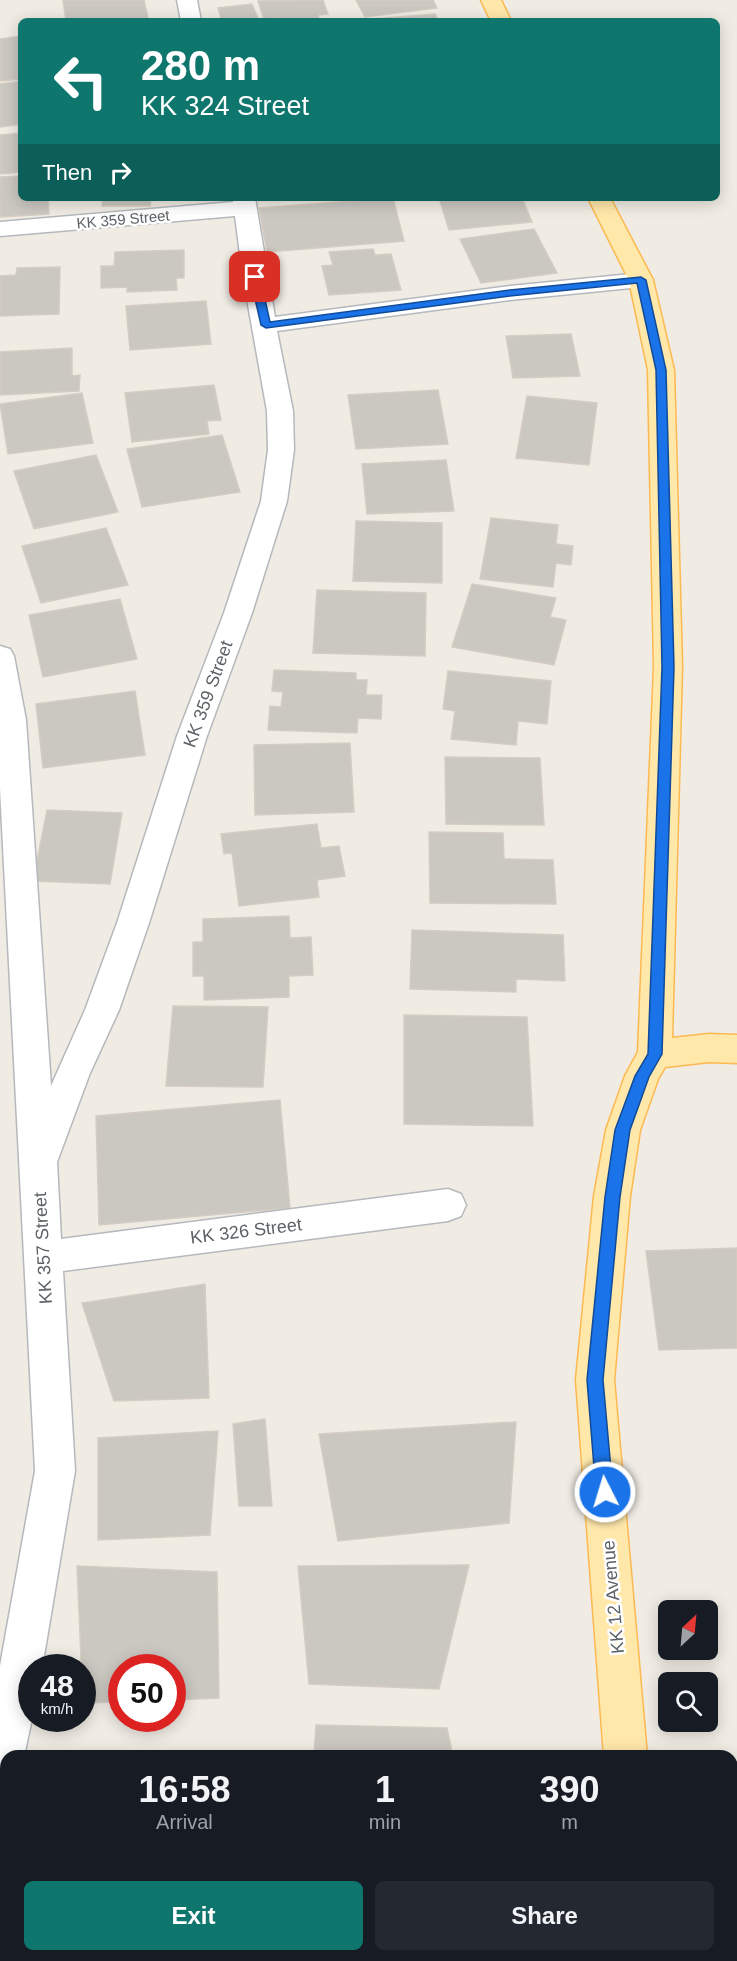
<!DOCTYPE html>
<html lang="en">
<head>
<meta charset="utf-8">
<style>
  :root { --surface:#171b24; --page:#242831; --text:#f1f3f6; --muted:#9ea1a6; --accent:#0f766e }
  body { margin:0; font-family:Helvetica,sans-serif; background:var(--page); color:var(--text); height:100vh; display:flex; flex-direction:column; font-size:22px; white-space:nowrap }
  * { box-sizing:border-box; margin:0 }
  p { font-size:20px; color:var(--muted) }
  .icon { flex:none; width:33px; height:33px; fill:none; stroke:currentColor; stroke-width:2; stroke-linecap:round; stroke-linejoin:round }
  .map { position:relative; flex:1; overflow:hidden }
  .drawer { position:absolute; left:0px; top:1750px; width:738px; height:212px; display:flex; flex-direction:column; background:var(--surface); border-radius:18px 18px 0 0; box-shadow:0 3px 15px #0003 }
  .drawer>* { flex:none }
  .banner { position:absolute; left:18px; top:18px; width:702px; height:183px; border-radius:9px; box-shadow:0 3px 15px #0003; background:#0f766e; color:#fff; overflow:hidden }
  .needle { width:39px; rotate:26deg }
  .fabs { position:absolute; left:658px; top:1600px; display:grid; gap:12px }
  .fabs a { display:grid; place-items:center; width:60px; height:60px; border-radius:9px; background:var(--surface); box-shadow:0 3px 15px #0003; font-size:30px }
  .speed { position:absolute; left:18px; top:1654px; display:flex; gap:12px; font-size:30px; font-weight:700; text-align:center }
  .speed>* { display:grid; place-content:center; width:78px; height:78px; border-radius:50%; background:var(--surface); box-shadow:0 3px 15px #0003; line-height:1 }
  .speed small { font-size:15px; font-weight:400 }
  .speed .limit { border:9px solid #d22; background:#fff; color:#111 }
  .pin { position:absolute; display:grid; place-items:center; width:51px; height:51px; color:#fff; margin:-26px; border-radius:12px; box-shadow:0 3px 9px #0006 }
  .me { position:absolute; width:66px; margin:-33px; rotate:355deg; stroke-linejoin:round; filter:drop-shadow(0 0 4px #0008) }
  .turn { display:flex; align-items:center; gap:21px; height:126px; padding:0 24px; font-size:27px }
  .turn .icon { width:78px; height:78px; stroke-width:2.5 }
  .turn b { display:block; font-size:42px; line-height:51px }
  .then { display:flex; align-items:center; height:57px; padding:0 24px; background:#0003; gap:12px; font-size:22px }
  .eta { display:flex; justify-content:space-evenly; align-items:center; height:102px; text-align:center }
  .eta b { font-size:36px; font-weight:700; line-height:42px }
  .primary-button { display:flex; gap:12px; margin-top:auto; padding:12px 24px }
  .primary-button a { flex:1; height:69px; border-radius:9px; background:var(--accent); color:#fff; font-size:24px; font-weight:700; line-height:69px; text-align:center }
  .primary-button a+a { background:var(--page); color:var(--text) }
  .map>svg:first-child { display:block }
</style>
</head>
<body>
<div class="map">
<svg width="737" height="1961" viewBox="0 0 737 1961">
  <rect width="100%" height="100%" fill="#f0ece4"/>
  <path fill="#cbc7c1" stroke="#d5cdc2" stroke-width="1.5" d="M 63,0 L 144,0 L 148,18 L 66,21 Z
    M 323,0 L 328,14 L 318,15 L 320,21 L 282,21 L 280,17 L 264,19 L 258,1 Z
    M 356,0 L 433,0 L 437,8 L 365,17 Z
    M 252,4 L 259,21 L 222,21 L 218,8 Z
    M 435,14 L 438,21 L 372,21 L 372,19 Z
    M 21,36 L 21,79 L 0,81 L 0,39 Z
    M 21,81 L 21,124 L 0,127 L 0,84 Z
    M 21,133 L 21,172 L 0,174 L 0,135 Z
    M 21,176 L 21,198 L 48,198 L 49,214 L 0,217 L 0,177 Z
    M 103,198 L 151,198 L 150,206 L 102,206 Z
    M 393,198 L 404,241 L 267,252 L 259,208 Z
    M 439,198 L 522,198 L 532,222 L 449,230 Z
    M 534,229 L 557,273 L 481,283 L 460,239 Z
    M 373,249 L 375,255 L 391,254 L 401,290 L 329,295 L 322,266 L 333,265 L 329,252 Z
    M 184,250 L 184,278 L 176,278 L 177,290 L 127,292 L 127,287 L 101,288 L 101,266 L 114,266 L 115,252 Z
    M 60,267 L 59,314 L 0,316 L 0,276 L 16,275 L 17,268 Z
    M 206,301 L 211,344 L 130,350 L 126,306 Z
    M 571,334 L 580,376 L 513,378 L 506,336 Z
    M 72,348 L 72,376 L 80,375 L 79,391 L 0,395 L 0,352 Z
    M 214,385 L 221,420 L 207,421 L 209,434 L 132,442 L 125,393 Z
    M 438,390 L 448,444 L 356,449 L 348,395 Z
    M 82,393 L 93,443 L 8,454 L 0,404 Z
    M 527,396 L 597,403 L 589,465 L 516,458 Z
    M 222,435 L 240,492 L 142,507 L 127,449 Z
    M 96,455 L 118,512 L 34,529 L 14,471 Z
    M 446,460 L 454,511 L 367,514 L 362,464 Z
    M 491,518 L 558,525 L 556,544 L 573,546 L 571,565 L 556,563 L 553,587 L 480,579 Z
    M 356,521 L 442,523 L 442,583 L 353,581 Z
    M 106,528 L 128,585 L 41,603 L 22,546 Z
    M 472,584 L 556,598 L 550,617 L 566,620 L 554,665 L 452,647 Z
    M 317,590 L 426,593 L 425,656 L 313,653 Z
    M 120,599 L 137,659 L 43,677 L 29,615 Z
    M 274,670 L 356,673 L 356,680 L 367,680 L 366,695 L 382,695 L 381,719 L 358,718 L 357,733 L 268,730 L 270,706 L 281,707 L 283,692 L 272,691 Z
    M 448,671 L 551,681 L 547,724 L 518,721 L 516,745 L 451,739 L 455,711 L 443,709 Z
    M 135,691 L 145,755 L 43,768 L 36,704 Z
    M 350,743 L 354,812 L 255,815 L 254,745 Z
    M 445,757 L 540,758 L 544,825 L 446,824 Z
    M 47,810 L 122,813 L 110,884 L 33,881 Z
    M 317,824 L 321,848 L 339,846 L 345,876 L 317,880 L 319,897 L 239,906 L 232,853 L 224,854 L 221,834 Z
    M 429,832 L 503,833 L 504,859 L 553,860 L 556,904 L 430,903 Z
    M 289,916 L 290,938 L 311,937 L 313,975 L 289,976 L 289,997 L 204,1000 L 204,976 L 193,976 L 193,942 L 203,942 L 203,919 Z
    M 412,930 L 563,935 L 565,981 L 516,979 L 516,992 L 410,989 Z
    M 173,1006 L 268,1007 L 263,1087 L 166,1086 Z
    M 404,1015 L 527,1017 L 533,1126 L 404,1124 Z
    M 280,1100 L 290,1208 L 99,1225 L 96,1116 Z
    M 737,1248 L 737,1348 L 659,1350 L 646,1251 Z
    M 205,1284 L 209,1398 L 114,1401 L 82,1303 Z
    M 265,1419 L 272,1506 L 239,1506 L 233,1424 Z
    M 516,1422 L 509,1523 L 338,1541 L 319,1434 Z
    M 218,1431 L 210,1535 L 98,1540 L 98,1438 Z
    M 469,1565 L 439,1689 L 309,1684 L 298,1566 Z
    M 77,1566 L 217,1572 L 219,1698 L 172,1700 L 172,1668 L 122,1668 L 122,1702 L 83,1703 Z
    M 316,1725 L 447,1728 L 453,1756 L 314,1756 Z
    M 211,1751 L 212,1756 L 71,1756 Z
    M 95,1956 L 223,1956 L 223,1961 L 95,1961 Z
    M 304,1956 L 415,1956 L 463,1961 L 304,1961 Z"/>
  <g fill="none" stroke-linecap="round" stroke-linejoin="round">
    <defs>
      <path id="minor" d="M 177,0 L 197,0 L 201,21 L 181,21 Z
        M 233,198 L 255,198 L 275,317 L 510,286 L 641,273 L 649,275 L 653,280 L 649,285 L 641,287 L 510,300 L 277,331 L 293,411 L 294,450 L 287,501 L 252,613 L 207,736 L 149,923 L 119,1010 L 90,1073 L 57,1162 L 61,1239 L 448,1189 L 461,1194 L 466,1205 L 461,1216 L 448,1221 L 63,1271 L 75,1471 L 42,1668 L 32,1668 L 32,1719 L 24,1756 L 6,1756 L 6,1790 L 0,1793 L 0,1666 L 35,1471 L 0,788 L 0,646 L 10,649 L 14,656 L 26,720 L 51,1086 L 85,1010 L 117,923 L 177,736 L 224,613 L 261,501 L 268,450 L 267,411 L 243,277 L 235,216 L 0,236 L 0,222 L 233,202 Z"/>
      <path id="major" d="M 481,0 L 501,0 L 511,21 L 491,21 Z
        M 588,198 L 610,198 L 653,280 L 674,370 L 682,667 L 672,1038 L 709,1034 L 737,1035 L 737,1063 L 709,1062 L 665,1067 L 658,1079 L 640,1130 L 630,1196 L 614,1380 L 647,1756 L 604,1756 L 576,1380 L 594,1196 L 606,1130 L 625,1076 L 638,1052 L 654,667 L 648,370 L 629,280 Z
        M 619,1956 L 665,1956 L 666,1961 L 620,1961 Z"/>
    </defs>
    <use href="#minor" stroke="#b5b8bc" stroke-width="3"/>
    <use href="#major" stroke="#fdb951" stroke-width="3"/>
    <use href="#minor" fill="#fff" fill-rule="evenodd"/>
    <use href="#major" fill="#ffe8aa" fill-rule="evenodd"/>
  </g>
  <path fill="#1a73e8" stroke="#114b97" stroke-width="1.5" d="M 255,274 L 260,277 L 270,322 L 510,290 L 641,277 L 646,280 L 666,370 L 674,667 L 662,1054 L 649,1077 L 630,1130 L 620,1197 L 603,1380 L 613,1492 L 610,1498 L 605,1500 L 599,1498 L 596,1492 L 587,1380 L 605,1197 L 615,1130 L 635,1076 L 648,1054 L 662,667 L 656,370 L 637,283 L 510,296 L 266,328 L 261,325 L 250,277 Z"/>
  <g text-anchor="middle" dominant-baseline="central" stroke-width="5" stroke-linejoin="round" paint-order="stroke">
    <g font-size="15" fill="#5c6266" stroke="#fff">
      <text transform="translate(123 219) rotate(-5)">KK 359 Street</text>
    </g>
    <g font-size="18" fill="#5c6266" stroke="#fff">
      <text transform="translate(208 694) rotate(-70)">KK 359 Street</text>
      <text transform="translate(246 1231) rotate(-7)">KK 326 Street</text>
      <text transform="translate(43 1248) rotate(-93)">KK 357 Street</text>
      <text transform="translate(613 1597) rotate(-95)">KK 12 Avenue</text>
    </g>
  </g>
</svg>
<div class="fabs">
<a><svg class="needle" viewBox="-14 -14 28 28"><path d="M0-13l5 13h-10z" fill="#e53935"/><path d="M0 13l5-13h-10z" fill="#9ea1a6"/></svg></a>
<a><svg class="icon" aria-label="search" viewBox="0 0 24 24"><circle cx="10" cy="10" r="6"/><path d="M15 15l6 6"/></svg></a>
</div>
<div class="speed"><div>48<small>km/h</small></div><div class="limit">50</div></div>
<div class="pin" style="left:255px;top:277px;background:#d93025"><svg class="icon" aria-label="arrive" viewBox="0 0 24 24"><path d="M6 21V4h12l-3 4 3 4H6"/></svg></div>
<svg class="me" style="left:605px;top:1492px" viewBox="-20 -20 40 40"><circle r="17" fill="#1a73e8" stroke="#fff" stroke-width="3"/><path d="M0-11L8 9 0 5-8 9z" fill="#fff"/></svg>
<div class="banner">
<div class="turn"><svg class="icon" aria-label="left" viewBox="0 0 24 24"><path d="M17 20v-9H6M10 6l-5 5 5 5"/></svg><div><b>280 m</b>KK 324 Street</div></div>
<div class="then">Then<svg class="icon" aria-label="right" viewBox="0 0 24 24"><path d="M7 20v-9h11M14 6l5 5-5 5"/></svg></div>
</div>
<section class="drawer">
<div class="eta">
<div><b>16:58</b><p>Arrival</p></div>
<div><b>1</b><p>min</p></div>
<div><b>390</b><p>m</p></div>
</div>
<div class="primary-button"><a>Exit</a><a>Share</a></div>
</section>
</div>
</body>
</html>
